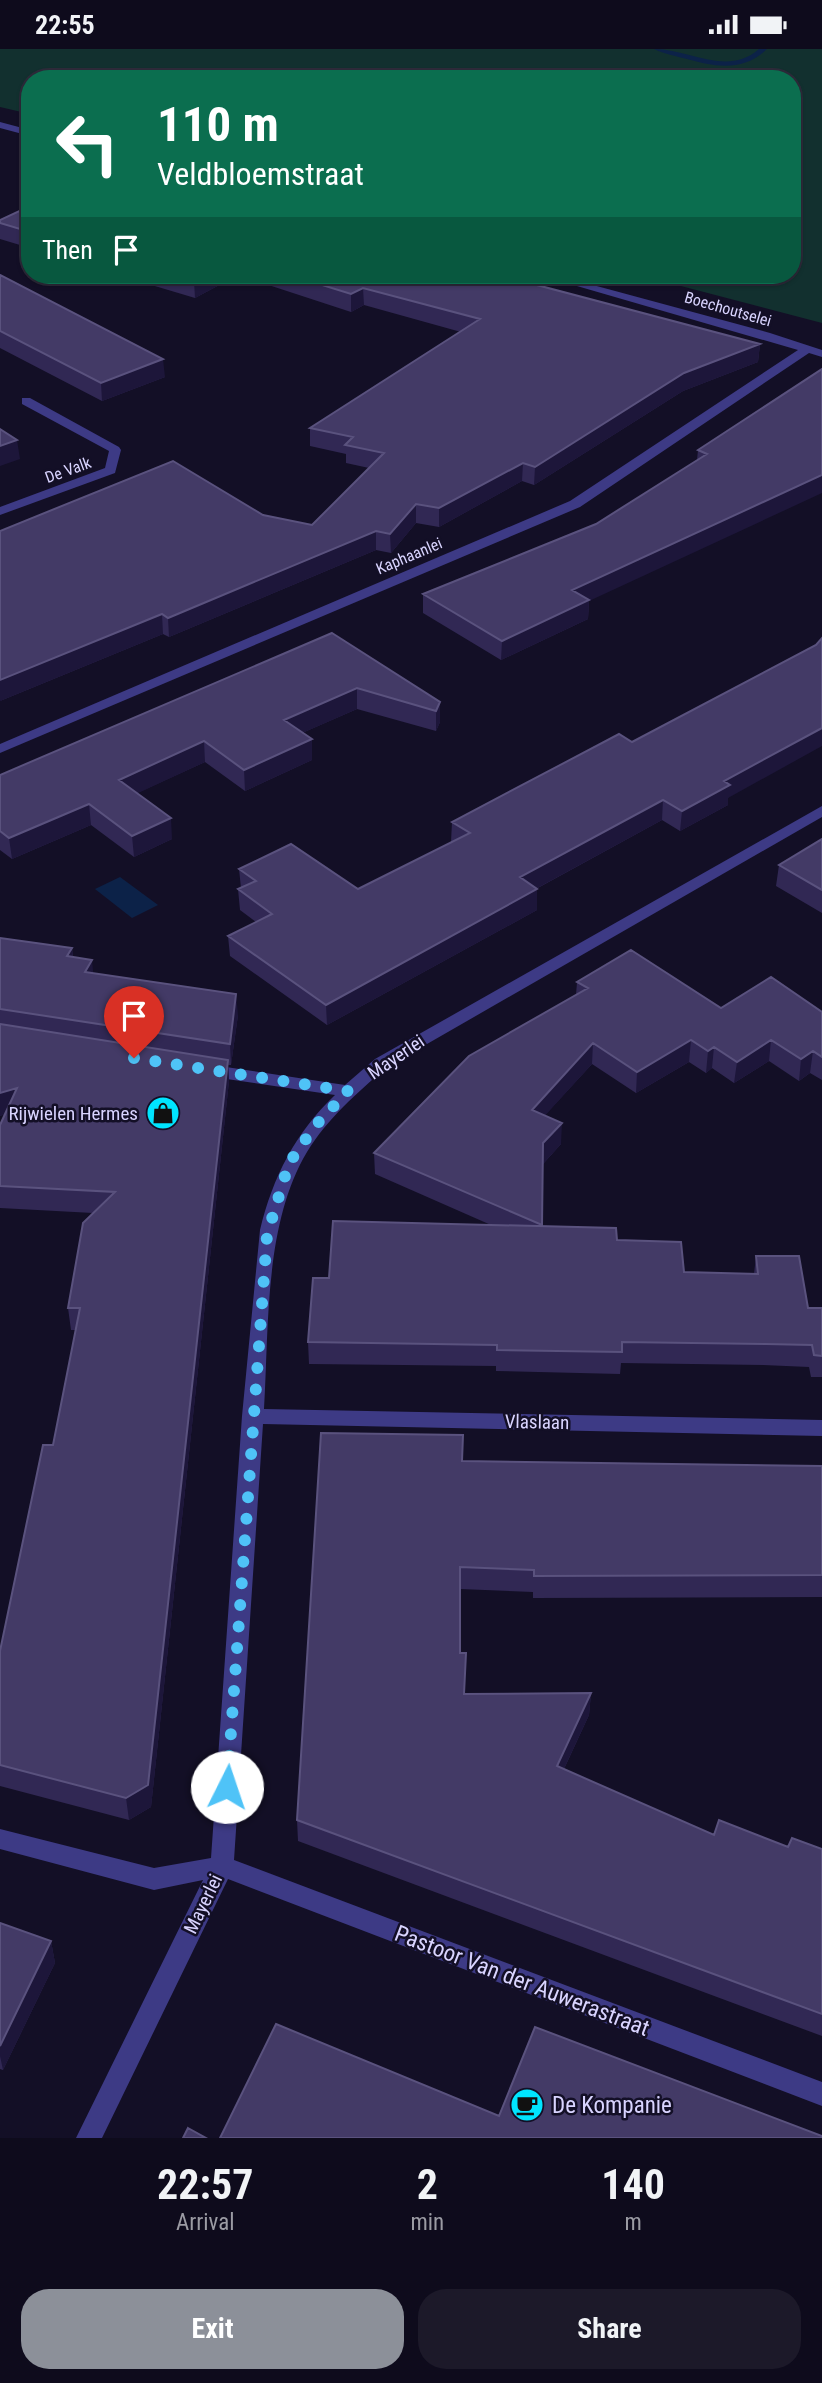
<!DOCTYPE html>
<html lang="en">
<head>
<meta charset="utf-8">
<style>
  :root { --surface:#0e0b1c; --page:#1c1929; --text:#f1f3f6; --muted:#9b9ba3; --line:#2e2b3b; --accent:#8c9099 }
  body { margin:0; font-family:"Roboto Condensed",sans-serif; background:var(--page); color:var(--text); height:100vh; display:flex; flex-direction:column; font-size:26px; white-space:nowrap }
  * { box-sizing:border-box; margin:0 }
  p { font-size:23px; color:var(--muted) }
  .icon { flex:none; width:38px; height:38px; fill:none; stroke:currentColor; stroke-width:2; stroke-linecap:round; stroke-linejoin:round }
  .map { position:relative; height:2089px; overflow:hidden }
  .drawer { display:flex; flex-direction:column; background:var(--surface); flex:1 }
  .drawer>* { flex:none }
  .guide { position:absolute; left:21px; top:21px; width:780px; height:214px; border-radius:28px; box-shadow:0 2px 5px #0004,0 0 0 2px var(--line); background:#0b6e4f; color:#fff; overflow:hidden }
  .pin { position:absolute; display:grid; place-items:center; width:60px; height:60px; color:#fff; margin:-72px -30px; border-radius:50% 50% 50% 0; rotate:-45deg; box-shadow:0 0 7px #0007 }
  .pin .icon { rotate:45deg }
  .me { position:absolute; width:77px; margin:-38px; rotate:4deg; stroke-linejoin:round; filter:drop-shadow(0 0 5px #0008) }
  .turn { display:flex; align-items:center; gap:24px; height:147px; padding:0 21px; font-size:32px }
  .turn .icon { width:91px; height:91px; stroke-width:2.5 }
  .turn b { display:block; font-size:49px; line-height:60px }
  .then { display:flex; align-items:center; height:66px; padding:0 21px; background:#0003; gap:14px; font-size:26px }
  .eta { display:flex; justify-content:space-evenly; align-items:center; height:119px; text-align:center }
  .eta b { font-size:42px; font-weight:700; line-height:49px }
  .action { display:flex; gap:14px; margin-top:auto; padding:14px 21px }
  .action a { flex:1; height:80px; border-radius:28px; background:var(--accent); color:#fff; font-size:28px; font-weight:700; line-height:80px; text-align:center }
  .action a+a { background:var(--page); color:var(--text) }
  .status { display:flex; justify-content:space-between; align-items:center; height:49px; padding:0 35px; background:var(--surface); direction:ltr }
  .status svg { height:19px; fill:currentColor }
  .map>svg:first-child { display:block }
</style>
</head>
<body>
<div class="status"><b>22:55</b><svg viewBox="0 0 49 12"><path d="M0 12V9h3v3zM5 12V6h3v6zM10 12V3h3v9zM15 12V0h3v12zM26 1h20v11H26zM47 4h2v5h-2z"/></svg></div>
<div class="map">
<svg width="822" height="2089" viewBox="0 0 822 2089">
  <rect width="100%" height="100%" fill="#130f26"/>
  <path fill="#12302f" d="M 0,0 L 822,0 L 822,274 L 639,226 L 793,226 L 793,30 L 30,30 L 30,65 L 0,58 Z"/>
  <path fill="#0c2248" d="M 120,828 L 158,856 L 132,869 L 95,840 Z"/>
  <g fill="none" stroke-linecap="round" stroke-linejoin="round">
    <path fill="#0c2248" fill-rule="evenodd" d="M 654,0 C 690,0 727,28 759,0 L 767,0 C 744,23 715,18 687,10 C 676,7 664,5 654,0 Z"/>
    <path fill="#3d3a85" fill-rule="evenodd" d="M 0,73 L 30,81 L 30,87 L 0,79 Z
      M 539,226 L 556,226 L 770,284 L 822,301 L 822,308 L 809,304 L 580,458 L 0,704 L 0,695 L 570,452 L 798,301 Z
      M 22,349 L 30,349 L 119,398 L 121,401 L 115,424 L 0,466 L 0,458 L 105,419 L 109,402 L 22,355 Z
      M 822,757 L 822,768 L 387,1018 C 358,1043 327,1070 307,1103 C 264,1175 269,1278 264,1360 L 822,1371 L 822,1387 L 263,1375 L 234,1811 L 822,2033 L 822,2057 L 228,1830 L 102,2089 L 76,2089 L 203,1831 L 154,1841 L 0,1800 L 0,1780 L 154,1819 L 211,1809 L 242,1367 L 260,1181 C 273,1128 295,1084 335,1046 L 206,1027 L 197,1021 L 206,1015 L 345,1036 L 375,1010 Z"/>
  </g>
  <path fill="#312854" d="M 30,157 L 30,199 L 0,190 L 0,171 Z
    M 0,226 L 165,328 L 102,352 L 0,299 Z
    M 118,226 L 238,226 L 195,249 Z
    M 238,226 L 499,226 L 760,295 L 758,313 L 683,342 L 534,436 L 522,432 L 439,478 L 416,474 L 391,504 L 376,501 L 169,588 L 163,585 L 0,652 L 263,466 L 312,476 L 369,419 L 346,414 L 346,405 L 310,397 L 310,379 L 461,283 L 364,256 L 351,263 Z
    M 822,320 L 589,552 L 588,570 L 501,611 L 423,564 L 423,545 L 596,475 L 697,411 L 698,401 Z
    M 332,584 L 440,653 L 440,673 L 436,682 L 357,660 L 302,684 L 312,690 L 312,711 L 245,742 L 205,713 L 137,744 L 172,790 L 134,808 L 91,776 L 12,810 L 0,801 L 0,726 Z
    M 816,596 L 728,749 L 728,756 L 680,782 L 662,771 L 536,840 L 537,861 L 327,976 L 230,907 L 228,887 L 256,873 L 240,861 L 238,840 L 241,839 L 239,820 L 358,840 L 451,793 L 452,773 L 632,693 Z
    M 822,790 L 822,864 L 776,837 L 779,816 Z
    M 0,889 L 72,899 L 73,908 L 93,924 L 238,966 L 231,1016 L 228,1016 L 229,1032 L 151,1758 L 129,1771 L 0,1737 L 0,1602 L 53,1396 L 76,1281 L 71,1281 L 68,1259 L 93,1164 L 0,1159 L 0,1076 L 5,1065 L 0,1067 Z
    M 577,933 L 721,959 L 822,963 L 822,1031 L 810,1024 L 799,1032 L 769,1012 L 734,1034 L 712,1019 L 706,1024 L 689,1013 L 636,1044 L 592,1015 L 545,1066 L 561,1095 L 543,1115 L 542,1177 L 617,1191 L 684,1223 L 754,1225 L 756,1207 L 808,1259 L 822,1259 L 822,1328 L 811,1328 L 809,1318 L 763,1316 L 621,1314 L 620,1325 L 496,1322 L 496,1317 L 309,1315 L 308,1293 L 329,1229 L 491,1176 L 375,1125 L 374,1104 L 576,946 Z
    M 463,1412 L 822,1417 L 822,1548 L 533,1549 L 533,1543 L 460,1540 L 460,1604 L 464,1645 L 591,1644 L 589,1666 L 564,1720 L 714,1786 L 788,1798 L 822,1800 L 822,1987 L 298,1792 L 297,1771 Z
    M 0,1874 L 51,1892 L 55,1914 L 3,2021 L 0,2020 Z"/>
  <path fill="#1d163a" d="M 205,226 L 238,226 L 195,249 L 194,232 Z
    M 363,239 L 364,256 L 351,263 L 351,245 Z
    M 760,295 L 758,313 L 683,342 L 534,436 L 535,418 L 684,324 Z
    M 163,310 L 165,328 L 102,352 L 101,334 Z
    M 17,391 L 20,410 L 0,417 L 0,397 Z
    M 523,414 L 522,432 L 439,478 L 439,459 Z
    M 822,426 L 822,444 L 589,552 L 588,570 L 501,611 L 502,592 L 572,541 Z
    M 416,455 L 416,474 L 391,504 L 390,485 Z
    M 376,482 L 376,501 L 169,588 L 168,569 Z
    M 162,565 L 163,585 L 0,652 L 0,631 Z
    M 357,639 L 357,660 L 284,692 L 284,671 Z
    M 440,653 L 440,673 L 436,682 L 436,662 Z
    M 822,679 L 822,697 L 728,749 L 728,756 L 680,782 L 682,762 L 724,732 Z
    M 312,690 L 312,711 L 245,742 L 244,721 Z
    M 204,692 L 205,713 L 121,752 L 119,731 Z
    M 663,751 L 662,771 L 519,849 L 520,828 Z
    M 89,755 L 91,776 L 12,810 L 9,789 Z
    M 171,769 L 172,790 L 134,808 L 132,787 Z
    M 537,840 L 537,861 L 327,976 L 326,956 Z
    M 72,899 L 74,920 L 67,907 Z
    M 92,911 L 94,932 L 85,923 Z
    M 236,945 L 238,966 L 231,1016 L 230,995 Z
    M 691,991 L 689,1013 L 636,1044 L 637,1023 Z
    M 771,991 L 769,1012 L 734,1034 L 737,1013 Z
    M 593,994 L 592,1015 L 531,1082 L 532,1061 Z
    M 714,998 L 712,1019 L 706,1024 L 708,1002 Z
    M 813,1002 L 810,1024 L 799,1032 L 801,1010 Z
    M 228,1011 L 229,1032 L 151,1758 L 129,1771 L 126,1749 Z
    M 17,1039 L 20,1061 L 0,1067 L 0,1044 Z
    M 562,1074 L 561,1095 L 542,1116 L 543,1094 Z
    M 591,1644 L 589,1666 L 555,1739 L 557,1717 Z
    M 51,1892 L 55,1914 L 3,2021 L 0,2007 L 0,1997 Z"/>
  <path fill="#433a66" stroke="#5a527e" stroke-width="2" d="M 30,157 L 30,183 L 0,174 L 0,171 Z
    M 0,226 L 163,310 L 101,334 L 0,282 Z
    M 173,226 L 205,226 L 194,232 Z
    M 290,226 L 499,226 L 760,295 L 684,324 L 535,418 L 523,414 L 439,459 L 416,455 L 390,485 L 376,482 L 168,569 L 162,565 L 0,631 L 0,482 L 173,412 L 263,466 L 312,476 L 384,404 L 345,396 L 353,388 L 310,379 L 480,270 L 363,239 L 351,245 Z
    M 822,320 L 822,426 L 572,541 L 589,551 L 502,592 L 423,545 L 596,475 L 707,405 L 698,401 Z
    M 0,380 L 17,391 L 0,397 Z
    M 332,584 L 440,653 L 436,662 L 357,639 L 284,671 L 312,690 L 244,721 L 204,692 L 119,731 L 171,769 L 132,787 L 89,755 L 9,789 L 0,782 L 0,726 Z
    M 822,589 L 822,679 L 724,732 L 730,736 L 682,762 L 663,751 L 520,828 L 537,840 L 326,956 L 228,887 L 272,865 L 238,840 L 256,832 L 239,820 L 291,795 L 358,840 L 470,784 L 452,773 L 619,685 L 632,693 L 816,596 Z
    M 822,790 L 822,841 L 779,816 Z
    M 0,889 L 72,899 L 67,907 L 92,911 L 85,923 L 236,945 L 230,995 L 0,960 Z
    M 631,901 L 721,959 L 771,928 L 822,963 L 822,1008 L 813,1002 L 801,1010 L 771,991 L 737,1013 L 714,998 L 708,1002 L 691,991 L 637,1023 L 593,994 L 532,1061 L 562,1074 L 543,1094 L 542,1176 L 374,1104 L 469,1007 L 588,939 L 577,933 Z
    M 0,975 L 228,1011 L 148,1736 L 126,1749 L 0,1716 L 0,1602 L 43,1396 L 53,1396 L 80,1259 L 68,1259 L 83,1174 L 115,1143 L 0,1137 L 0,1076 L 17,1039 L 0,1044 Z
    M 333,1172 L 616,1179 L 617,1191 L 681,1193 L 684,1223 L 758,1225 L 756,1207 L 799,1207 L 808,1259 L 822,1259 L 822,1307 L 814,1306 L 812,1296 L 766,1295 L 622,1293 L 622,1303 L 497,1301 L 497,1296 L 308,1293 L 313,1229 L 329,1229 Z
    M 321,1384 L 463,1386 L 462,1412 L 822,1417 L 822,1526 L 534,1527 L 534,1521 L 460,1518 L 460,1604 L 466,1604 L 464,1645 L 591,1644 L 557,1717 L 714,1786 L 719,1771 L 788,1798 L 792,1789 L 822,1800 L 822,1965 L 297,1771 Z
    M 0,1874 L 51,1892 L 0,1997 Z
    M 276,1975 L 499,2067 L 535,1978 L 822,2087 L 822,2089 L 220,2089 Z
    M 188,2079 L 206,2089 L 183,2089 Z"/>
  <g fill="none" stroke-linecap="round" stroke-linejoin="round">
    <path stroke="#4fc3f7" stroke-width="12" stroke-dasharray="0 21.6" d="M 134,1009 L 348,1042 L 315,1077 L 289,1114 L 267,1186 L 227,1738"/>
  </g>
  <defs>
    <symbol id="shop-disc" viewBox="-11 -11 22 22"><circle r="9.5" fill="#00e5ff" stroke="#130f26"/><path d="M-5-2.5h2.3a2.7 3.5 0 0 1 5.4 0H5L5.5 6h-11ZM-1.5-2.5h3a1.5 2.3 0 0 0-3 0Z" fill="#111"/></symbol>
    <symbol id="cafe-disc" viewBox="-11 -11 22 22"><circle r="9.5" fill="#00e5ff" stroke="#130f26"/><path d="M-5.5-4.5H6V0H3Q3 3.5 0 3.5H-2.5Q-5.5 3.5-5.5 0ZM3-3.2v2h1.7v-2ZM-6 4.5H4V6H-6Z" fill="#111"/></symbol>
  </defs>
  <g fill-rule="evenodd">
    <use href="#shop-disc" x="144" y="1045" width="38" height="38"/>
    <use href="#cafe-disc" x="508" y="2037" width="38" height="38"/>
  </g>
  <g text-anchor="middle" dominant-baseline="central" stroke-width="5" stroke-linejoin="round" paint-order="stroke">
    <g font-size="16" fill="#d9d4ff" stroke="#130f26">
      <text transform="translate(728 260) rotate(16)">Boechoutselei</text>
      <text transform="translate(68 421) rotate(-20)">De Valk</text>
      <text transform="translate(409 507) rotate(-23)">Kaphaanlei</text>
    </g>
    <g font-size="19" fill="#d9d4ff" stroke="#130f26">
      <text transform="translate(396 1008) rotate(-34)">Mayerlei</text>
      <text transform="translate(537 1373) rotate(1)">Vlaslaan</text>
      <text transform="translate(203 1855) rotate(-64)">Mayerlei</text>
    </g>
    <g font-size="19" fill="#d9d4ff" stroke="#130f26" text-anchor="end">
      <text x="138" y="1064">Rijwielen Hermes</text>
    </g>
    <g font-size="23" fill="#d9d4ff" stroke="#130f26">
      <text transform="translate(522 1932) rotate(21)">Pastoor Van der Auwerastraat</text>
    </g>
    <g font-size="23" fill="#d9d4ff" stroke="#130f26" text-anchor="start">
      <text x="552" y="2056">De Kompanie</text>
    </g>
  </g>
</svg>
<div class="pin" style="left:134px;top:1009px;background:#d93025"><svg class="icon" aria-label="arrive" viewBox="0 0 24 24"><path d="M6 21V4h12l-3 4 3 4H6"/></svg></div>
<svg class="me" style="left:227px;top:1738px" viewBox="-20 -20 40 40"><circle r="19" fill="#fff"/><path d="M0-13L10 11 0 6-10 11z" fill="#4fc3f7"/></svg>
<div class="guide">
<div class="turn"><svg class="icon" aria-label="left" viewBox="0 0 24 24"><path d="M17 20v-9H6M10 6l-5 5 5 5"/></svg><div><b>110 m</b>Veldbloemstraat</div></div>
<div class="then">Then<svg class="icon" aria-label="arrive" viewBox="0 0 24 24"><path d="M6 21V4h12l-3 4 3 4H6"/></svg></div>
</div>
</div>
<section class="drawer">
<div class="eta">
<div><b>22:57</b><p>Arrival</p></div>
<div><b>2</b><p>min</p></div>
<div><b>140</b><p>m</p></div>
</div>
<div class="action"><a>Exit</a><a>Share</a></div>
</section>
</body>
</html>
